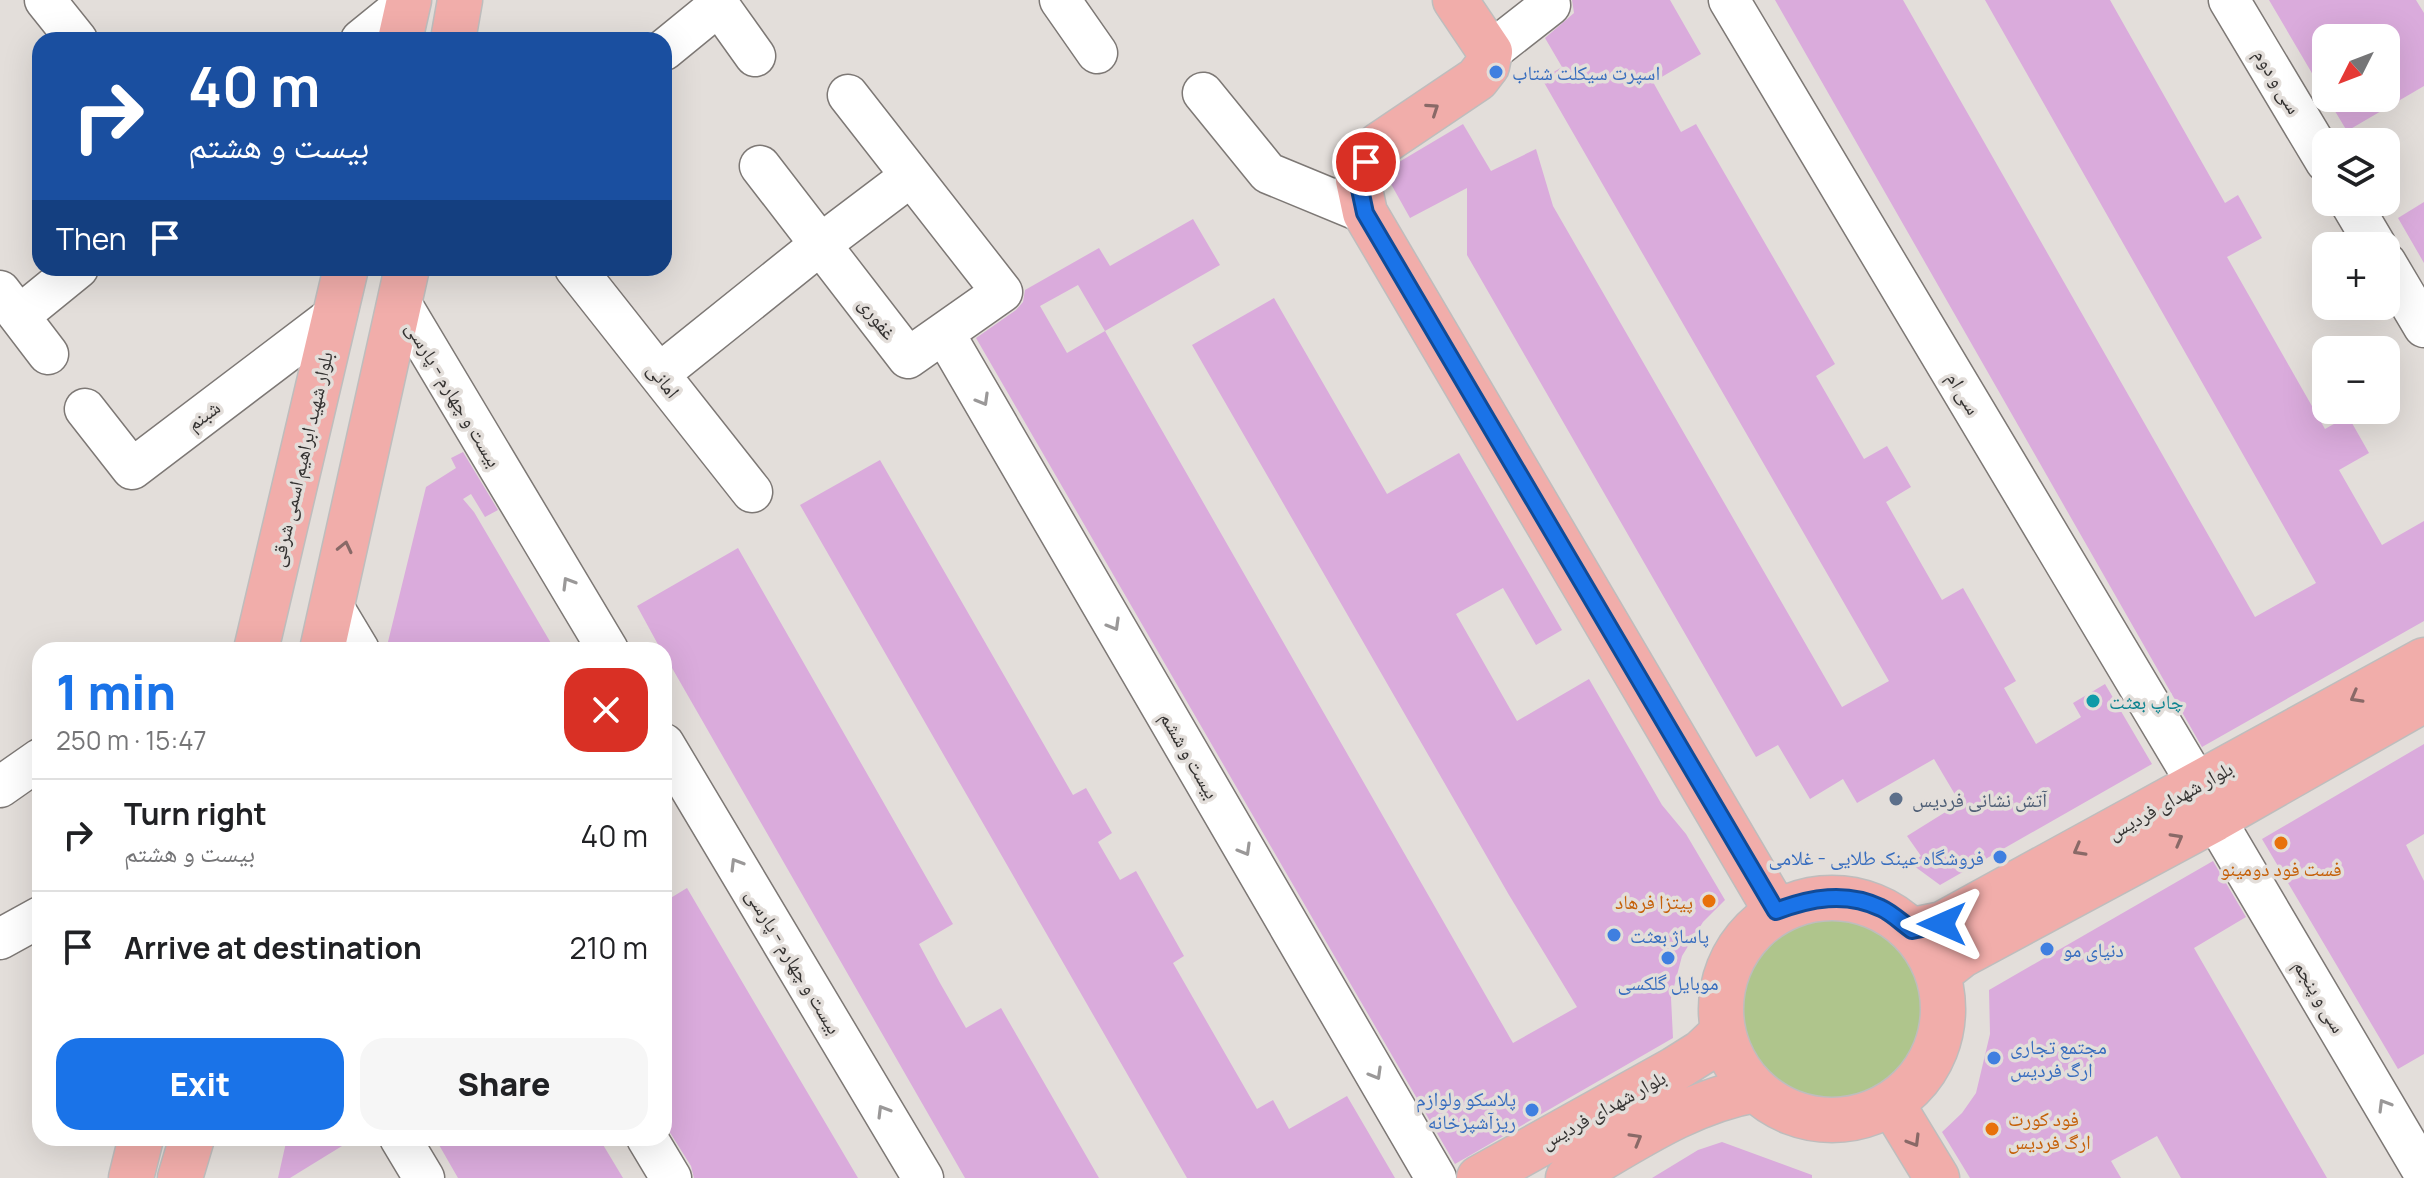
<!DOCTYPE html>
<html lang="en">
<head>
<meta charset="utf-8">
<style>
  :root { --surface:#fff; --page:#f6f6f6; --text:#202124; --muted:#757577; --line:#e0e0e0; --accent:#1a73e8 }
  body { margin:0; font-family:Manrope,"Noto Naskh Arabic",sans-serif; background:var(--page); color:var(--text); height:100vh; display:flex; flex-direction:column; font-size:30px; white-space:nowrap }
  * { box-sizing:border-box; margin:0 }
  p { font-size:26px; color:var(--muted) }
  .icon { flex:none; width:44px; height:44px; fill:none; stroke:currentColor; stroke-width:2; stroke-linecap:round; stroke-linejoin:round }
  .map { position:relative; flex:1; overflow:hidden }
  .drawer { position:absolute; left:32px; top:642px; width:640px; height:504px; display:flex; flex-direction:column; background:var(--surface); border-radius:24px; box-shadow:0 8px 32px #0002 }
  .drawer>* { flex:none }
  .banner { position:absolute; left:32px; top:32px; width:640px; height:244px; border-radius:24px; box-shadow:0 8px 32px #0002; background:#1a4fa0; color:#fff; overflow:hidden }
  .needle { width:52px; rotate:228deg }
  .controls { position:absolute; left:2312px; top:24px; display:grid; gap:16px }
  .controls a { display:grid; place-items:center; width:88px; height:88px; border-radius:16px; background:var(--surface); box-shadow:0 8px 32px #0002; font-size:40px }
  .pin { position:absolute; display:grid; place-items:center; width:68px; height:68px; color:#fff; margin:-34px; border:4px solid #fff; border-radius:50%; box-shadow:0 2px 8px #0007 }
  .me { position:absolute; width:88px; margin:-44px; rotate:270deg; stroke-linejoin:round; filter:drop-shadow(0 0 6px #0008) }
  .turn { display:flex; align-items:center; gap:28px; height:168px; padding:0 24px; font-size:36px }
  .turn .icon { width:104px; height:104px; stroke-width:2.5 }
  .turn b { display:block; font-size:56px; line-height:68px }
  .then { display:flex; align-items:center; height:76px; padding:0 24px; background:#0003; gap:16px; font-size:30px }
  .round { display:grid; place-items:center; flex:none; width:84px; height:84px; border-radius:24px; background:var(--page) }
  .head { display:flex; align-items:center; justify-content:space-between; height:136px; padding:0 24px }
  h1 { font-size:48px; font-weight:800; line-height:60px; color:var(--accent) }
  .action { display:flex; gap:16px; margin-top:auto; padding:16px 24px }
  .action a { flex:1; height:92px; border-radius:24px; background:var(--accent); color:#fff; font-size:32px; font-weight:800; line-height:92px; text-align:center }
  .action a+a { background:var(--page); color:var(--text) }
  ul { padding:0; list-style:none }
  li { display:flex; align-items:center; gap:24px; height:112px; padding:0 24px; border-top:2px solid var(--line) }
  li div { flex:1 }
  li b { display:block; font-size:30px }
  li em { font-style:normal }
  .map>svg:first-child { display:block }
</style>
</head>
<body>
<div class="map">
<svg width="2424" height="1178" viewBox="0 0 2424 1178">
  <rect width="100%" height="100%" fill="#e3deda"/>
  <path fill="#afc58c" d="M1735 1009a98 98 0 1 1 196 0a98 98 0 1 1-196 0Z"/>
  <path fill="#daabdc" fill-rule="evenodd" d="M 1572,0 L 1670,0 L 1701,54 L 1653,82 L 1681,132 L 1696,124 L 1835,364 L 1816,376 L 1864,459 L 1887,446 L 1911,487 L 1886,502 L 1942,600 L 1963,588 L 2016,681 L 2004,688 L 2036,744 L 2081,717 L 2073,703 L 2105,684 L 2152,764 L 1940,885 L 1910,863 L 1921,856 L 1907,836 L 1960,803 L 1934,759 L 1857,803 L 1843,779 L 1810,799 L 1778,745 L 1756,757 L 1467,255 L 1467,188 L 1410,218 L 1391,184 L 1399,162 L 1463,124 L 1491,171 L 1536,149 L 1553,206 L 1842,707 L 1889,681 L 1542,79 L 1562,67 L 1545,38 L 1574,13 Z
    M 1775,0 L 1903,0 L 2255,617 L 2316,583 L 1985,0 L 2110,0 L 2225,203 L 2238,195 L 2262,238 L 2227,257 L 2325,429 L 2348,416 L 2369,453 L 2339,470 L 2382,545 L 2424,521 L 2424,621 L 2202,747 Z
    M 2269,0 L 2416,0 L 2424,13 L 2424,86 L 2347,131 L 2327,98 L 2386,98 L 2386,38 L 2326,38 L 2326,97 Z
    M 2424,202 L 2424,263 L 2398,218 Z
    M 1193,219 L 1220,265 L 1105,331 L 1513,1043 L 1577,1007 L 1509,895 L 1192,345 L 1274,298 L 1387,494 L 1459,453 L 1562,630 L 1536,645 L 1503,588 L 1456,614 L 1517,721 L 1589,679 L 1662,805 L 1686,834 L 1725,900 L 1703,922 L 1682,956 L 1671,998 L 1673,1038 L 1455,1164 L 976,338 L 1016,310 L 1023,302 L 1025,290 L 1099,248 L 1110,266 ZM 1078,285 L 1105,331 L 1067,353 L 1040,306 Z
    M 463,452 L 498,510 L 485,517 L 471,494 L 463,499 L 474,512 L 555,650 L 386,650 L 426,487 L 456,468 L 451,458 Z
    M 880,460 L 1073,795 L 1086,788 L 1112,833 L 1098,842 L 1120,880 L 1136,871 L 1184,956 L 1173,963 L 1257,1109 L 1273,1100 L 1289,1129 L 1347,1096 L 1395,1178 L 1187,1178 L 800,505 Z
    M 738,548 L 953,924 L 919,944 L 940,983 L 966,1028 L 1001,1008 L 1099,1178 L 965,1178 L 664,654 L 664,650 L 661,650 L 637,606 Z
    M 2424,744 L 2424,834 L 2406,845 L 2424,881 L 2424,1054 L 2398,1069 L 2262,839 Z
    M 2213,861 L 2246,917 L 2194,948 L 2327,1178 L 2181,1178 L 2157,1136 L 2111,1161 L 2121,1178 L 1970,1178 L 1942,1132 L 1962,1113 L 1976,1093 L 1990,1034 L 1989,990 Z
    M 687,888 L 754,1002 L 858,1178 L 694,1178 L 691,1166 L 664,1123 L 664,902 Z
    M 287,1138 L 355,1138 L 290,1178 L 278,1178 Z
    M 435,1138 L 599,1138 L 623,1178 L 458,1178 Z
    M 1722,1142 L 1812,1175 L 1812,1178 L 1652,1178 L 1698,1150 Z"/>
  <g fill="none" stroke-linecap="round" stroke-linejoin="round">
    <defs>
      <path id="minor" d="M 45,0 L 77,40
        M 715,0 L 755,56
        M 1060,0 L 1097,53
        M 1729,0 L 2198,785
        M 2229,0 L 2326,162
        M 361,40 L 409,1
        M 664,50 L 719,5
        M 1490,52 L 1550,5
        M 1203,93 L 1268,173 L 1365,213
        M 760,166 L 908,358 L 1002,292 L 848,95
        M 2350,202 L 2376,246
        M 2386,263 L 2424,327
        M 575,268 L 752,492
        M 0,291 L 48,354
        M 400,302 L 608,650
        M 19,316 L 78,268
        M 944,333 L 1436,1178
        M 659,374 L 821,244 L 911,176
        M 85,409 L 132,469 L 335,315
        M 332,605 L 359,650
        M 664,744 L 923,1178
        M 0,787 L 40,759
        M 2215,819 L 2424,1173
        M 0,939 L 40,917
        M 400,1138 L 424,1178
        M 647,1138 L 671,1178"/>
      <path id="major" d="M 1455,0 L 1490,52 L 1487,66 L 1477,79 L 1379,145 L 1366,162 L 1358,180 L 1365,213 L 1776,911
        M 400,40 L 409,0
        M 453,40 L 460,0
        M 256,650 L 346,268
        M 322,650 L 407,268
        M1721 1009a111 111 0 1 1 222 0a111 111 0 1 1-222 0Z
        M 1912,930 L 1942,924 L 2424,660
        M 1939,973 L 1962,955 L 2215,819 L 2424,700
        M 1892,1104 L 1937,1178
        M 131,1178 L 141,1138
        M 180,1178 L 192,1138
        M 1479,1178 L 1675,1069 L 1702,1052 L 1723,1032
        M 1568,1178 C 1628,1144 1686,1102 1755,1090"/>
    </defs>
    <use href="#minor" stroke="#7d7875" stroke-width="43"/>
    <use href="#major" stroke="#bebdbd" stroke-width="47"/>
    <use href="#minor" stroke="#fff" stroke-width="40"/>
    <use href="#major" stroke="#f1adaa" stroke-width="44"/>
  </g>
  <defs><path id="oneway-chevron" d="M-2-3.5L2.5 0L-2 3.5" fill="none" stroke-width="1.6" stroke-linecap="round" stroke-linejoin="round" transform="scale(2)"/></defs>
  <g stroke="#896967">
    <use href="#oneway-chevron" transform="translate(1433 109) rotate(-34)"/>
    <use href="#oneway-chevron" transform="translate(345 547) rotate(-77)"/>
    <use href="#oneway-chevron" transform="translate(2356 697) rotate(151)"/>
    <use href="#oneway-chevron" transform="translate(2177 839) rotate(-29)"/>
    <use href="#oneway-chevron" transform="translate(2079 850) rotate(151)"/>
    <use href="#oneway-chevron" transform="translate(1636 1139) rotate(-30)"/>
    <use href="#oneway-chevron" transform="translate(1914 1141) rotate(59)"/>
  </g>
  <g stroke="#9a9898">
    <use href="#oneway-chevron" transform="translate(983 400) rotate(60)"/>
    <use href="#oneway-chevron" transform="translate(568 583) rotate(-121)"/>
    <use href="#oneway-chevron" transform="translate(1114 625) rotate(60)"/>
    <use href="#oneway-chevron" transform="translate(1245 850) rotate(60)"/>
    <use href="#oneway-chevron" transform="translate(736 864) rotate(-121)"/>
    <use href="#oneway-chevron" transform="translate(1376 1074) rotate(60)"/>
    <use href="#oneway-chevron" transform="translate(2384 1105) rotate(-121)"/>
    <use href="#oneway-chevron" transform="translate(883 1111) rotate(-121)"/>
  </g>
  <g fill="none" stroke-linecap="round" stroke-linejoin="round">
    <defs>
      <path id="route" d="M 1366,162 L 1358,180 L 1365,213 L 1776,911 C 1810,898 1846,891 1881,908 C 1892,913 1902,923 1912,930 L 1942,924"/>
    </defs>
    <use href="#route" stroke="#114b97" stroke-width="20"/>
    <use href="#route" stroke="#1a73e8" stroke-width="14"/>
  </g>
  <g fill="#3f7fe0" stroke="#e3deda" stroke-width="3">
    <circle cx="1496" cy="72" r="8"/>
    <circle cx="2000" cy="857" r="8"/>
    <circle cx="1614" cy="935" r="8"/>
    <circle cx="2047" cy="949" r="8"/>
    <circle cx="1668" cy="958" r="8"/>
    <circle cx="1994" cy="1058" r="8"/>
    <circle cx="1532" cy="1110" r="8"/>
  </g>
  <circle fill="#0f9aa8" stroke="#e3deda" stroke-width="3" cx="2093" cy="701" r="8"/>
  <circle fill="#5c6f8a" stroke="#e3deda" stroke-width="3" cx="1896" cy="799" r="8"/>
  <g fill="#e8710a" stroke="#e3deda" stroke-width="3">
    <circle cx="2281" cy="843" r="8"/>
    <circle cx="1709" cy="901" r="8"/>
    <circle cx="1992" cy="1129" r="8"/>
  </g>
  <g text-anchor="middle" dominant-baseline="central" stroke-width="7" stroke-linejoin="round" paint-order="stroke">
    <g font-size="20" fill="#366cbe" stroke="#e3deda" text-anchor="start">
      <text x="1512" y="72">اسپرت سیکلت شتاب</text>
      <text x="1984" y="857" text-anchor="end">فروشگاه عینک طلایی - غلامی</text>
      <text x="1630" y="935">پاساژ بعثت</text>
      <text x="2063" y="949">دنیای مو</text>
      <text x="1668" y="982" text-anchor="middle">موبایل گلکسی</text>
      <text x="2010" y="1046">مجتمع تجاری<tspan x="2010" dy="23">ارگ فردیس</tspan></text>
      <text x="1516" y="1098" text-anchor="end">پلاسکو ولوازم<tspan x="1516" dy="23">ریزآشپزخانه</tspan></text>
    </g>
    <g font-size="20" fill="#343231" stroke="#e3deda">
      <text transform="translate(2278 81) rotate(59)">سی و دوم</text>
      <text transform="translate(878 318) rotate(53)">غفوری</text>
      <text transform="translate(664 380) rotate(52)">امانی</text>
      <text transform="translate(1964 393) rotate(59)">سی ام</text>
      <text transform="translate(454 394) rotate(59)">بیست و چهارم - پارسی</text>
      <text transform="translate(203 415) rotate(-37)">شبنم</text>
      <text transform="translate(301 459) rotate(-77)">بلوار شهید ابراهیم اسمی شرقی</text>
      <text transform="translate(1190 755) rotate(60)">بیست و ششم</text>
      <text transform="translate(2170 800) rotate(-29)">بلوار شهدای فردیس</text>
      <text transform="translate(794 961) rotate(59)">بیست و چهارم - پارسی</text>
      <text transform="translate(2320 996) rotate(59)">سی و پنجم</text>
      <text transform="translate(1603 1109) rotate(-29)">بلوار شهدای فردیس</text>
    </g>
    <g font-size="20" fill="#0d838f" stroke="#e3deda" text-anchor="start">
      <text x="2109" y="701">چاپ بعثت</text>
    </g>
    <g font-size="20" fill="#4e5e75" stroke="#e3deda" text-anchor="start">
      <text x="1912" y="799">آتش نشانی فردیس</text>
    </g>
    <g font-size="20" fill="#c56008" stroke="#e3deda">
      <text x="2281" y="868">فست فود دومینو</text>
      <text x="1693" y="901" text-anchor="end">پیتزا فرهاد</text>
      <text x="2008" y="1118" text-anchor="start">فود کورت<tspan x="2008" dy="23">ارگ فردیس</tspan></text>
    </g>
  </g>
</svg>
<div class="controls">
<a><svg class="needle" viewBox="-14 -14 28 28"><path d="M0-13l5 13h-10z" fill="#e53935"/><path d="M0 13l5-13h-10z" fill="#757577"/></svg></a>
<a><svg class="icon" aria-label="layers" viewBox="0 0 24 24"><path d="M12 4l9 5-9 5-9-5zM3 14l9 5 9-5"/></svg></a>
<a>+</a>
<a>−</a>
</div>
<div class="pin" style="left:1366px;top:162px;background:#d93025"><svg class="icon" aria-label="arrive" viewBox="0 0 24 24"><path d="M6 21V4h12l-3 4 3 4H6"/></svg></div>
<svg class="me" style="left:1942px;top:924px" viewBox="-20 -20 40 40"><path d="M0-17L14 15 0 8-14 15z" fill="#1a73e8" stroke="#fff" stroke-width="4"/></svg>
<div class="banner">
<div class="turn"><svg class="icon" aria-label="right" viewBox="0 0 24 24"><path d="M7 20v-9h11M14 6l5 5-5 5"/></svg><div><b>40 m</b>بیست و هشتم</div></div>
<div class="then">Then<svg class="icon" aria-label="arrive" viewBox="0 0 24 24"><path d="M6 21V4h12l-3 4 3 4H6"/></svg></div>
</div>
<section class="drawer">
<div class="head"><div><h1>1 min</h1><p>250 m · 15:47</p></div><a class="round" style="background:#d93025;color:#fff"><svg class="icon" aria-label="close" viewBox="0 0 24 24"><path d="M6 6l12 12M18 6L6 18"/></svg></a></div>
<ul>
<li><svg class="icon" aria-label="right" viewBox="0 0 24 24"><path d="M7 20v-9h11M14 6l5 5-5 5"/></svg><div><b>Turn right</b><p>بیست و هشتم</p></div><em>40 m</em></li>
<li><svg class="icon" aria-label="arrive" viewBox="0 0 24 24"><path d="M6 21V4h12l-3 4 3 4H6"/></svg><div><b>Arrive at destination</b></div><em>210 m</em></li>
</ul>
<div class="action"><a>Exit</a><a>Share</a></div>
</section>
</div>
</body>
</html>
